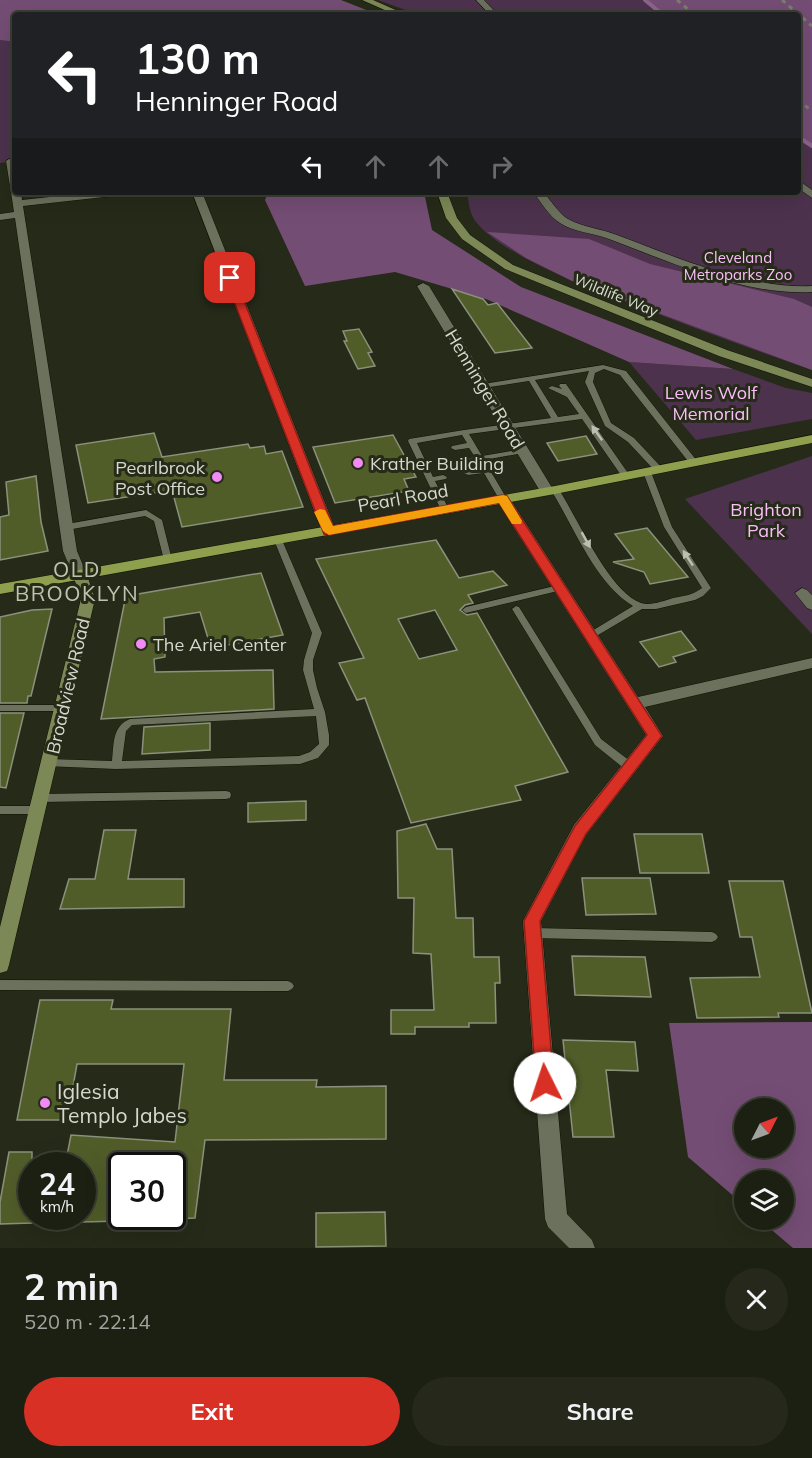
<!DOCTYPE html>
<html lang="en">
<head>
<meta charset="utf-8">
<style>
  :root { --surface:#1c2012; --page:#25281b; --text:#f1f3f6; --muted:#a0a39f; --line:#3a3e32; --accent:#d93025 }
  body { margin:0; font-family:Mulish,sans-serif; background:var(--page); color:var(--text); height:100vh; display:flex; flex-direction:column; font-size:22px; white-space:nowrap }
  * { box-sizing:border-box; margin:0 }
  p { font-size:20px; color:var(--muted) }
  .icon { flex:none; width:33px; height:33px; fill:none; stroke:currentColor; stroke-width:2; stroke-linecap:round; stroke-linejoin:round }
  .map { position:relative; height:1248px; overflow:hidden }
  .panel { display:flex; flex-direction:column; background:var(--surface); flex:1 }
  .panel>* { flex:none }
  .guide { position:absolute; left:12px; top:12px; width:789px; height:183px; border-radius:6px; box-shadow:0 6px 24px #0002,0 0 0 2px var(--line); background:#202124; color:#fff; overflow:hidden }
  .needle { width:39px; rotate:48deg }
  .controls { position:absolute; left:734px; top:1098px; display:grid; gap:12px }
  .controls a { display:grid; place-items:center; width:60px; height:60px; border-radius:50%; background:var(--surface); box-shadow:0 6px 24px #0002,0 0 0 2px var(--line); font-size:30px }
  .speed { position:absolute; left:18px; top:1152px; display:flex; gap:12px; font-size:30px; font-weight:700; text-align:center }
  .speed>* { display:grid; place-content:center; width:78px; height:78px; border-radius:50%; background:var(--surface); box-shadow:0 6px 24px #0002,0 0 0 2px var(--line); line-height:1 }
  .speed small { font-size:15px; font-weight:400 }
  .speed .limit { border:3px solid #111; border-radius:9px; background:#fff; color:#111 }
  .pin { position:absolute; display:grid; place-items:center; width:51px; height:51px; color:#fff; margin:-26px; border-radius:12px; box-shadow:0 3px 9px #0006 }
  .me { position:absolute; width:66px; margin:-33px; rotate:356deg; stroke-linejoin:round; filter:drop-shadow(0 0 4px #0008) }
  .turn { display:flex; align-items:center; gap:21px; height:126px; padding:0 24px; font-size:27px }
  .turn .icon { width:78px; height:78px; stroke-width:2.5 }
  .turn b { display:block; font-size:42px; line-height:51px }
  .lanes { display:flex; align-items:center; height:57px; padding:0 24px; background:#0003; justify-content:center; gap:30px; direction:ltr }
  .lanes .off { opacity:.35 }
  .round { display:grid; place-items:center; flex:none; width:63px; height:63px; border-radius:32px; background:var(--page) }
  .head { display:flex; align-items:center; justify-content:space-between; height:102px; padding:0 24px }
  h1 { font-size:36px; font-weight:700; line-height:45px }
  .action { display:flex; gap:12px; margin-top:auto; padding:12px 24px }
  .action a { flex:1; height:69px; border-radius:36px; background:var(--accent); color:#fff; font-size:24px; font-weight:700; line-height:69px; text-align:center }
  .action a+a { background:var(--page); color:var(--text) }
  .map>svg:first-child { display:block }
</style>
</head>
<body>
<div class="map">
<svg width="812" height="1248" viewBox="0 0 812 1248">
  <rect width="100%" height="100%" fill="#262a18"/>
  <path fill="#4d324d" d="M 378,0 L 659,0 L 678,15 L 419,15 Z
    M 0,40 L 15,42 L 15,161 L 0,163 Z
    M 798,110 L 812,121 L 812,370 C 753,350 695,328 637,306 C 594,289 505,258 476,222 C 469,213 469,203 467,192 L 798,192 Z
    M 629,362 L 733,369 L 786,388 L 812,393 L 812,419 L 696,440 Z
    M 812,456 L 812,634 L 685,499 Z"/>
  <path fill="#744d74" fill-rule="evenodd" d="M 0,0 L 341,0 L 379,15 L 15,15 L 15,42 L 0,40 Z
    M 645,0 L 812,0 L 812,146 L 798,137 L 798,15 L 663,15 Z
    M 268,192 L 424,192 L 432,230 L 521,287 L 733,369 L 629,362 L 486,299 L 395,272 L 305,286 L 265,200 Z
    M 487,232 L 589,239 L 650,264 L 794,299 L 812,307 L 812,370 L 572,281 L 526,258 Z
    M 812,1022 L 812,1248 L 793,1248 L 760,1220 L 783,1220 L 783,1180 L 744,1180 L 744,1205 L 688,1157 L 669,1023 ZM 783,1108 L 783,1148 L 744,1148 L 744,1108 Z"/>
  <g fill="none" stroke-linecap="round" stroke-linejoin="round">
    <path stroke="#8c648c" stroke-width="4" d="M 645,0 L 663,15
      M 798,137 L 812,146"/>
  </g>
  <path fill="#515d29" stroke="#8b917c" stroke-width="1.5" fill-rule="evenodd" d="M 452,289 L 483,299 L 488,305 L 497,303 L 532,348 L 495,353 Z
    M 359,329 L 372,352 L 368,353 L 375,366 L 358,369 L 344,341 L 347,341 L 343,331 Z
    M 154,433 L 162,457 L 248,444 L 250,448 L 264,446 L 266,454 L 282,451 L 303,507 L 182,527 L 172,490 L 88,503 L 76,445 Z
    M 393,435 L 416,477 L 404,479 L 409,491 L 335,503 L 313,447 Z
    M 586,436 L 597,454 L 558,461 L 547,443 Z
    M 36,476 L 41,522 L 48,551 L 0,560 L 0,517 L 9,515 L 6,482 Z
    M 647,528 L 688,577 L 650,584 L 644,572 L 613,562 L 634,559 L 615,534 Z
    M 436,540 L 459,578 L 493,571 L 507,585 L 468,595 L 473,603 L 465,605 L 460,610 L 467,615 L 477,613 L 568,772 L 515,786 L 521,800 L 411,823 L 365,698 L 357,700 L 339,663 L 364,658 L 316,559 ZM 435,610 L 457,650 L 419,659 L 398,619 Z
    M 261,573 L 283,635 L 211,648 L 200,612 L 164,618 L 165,657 L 154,659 L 155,672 L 273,670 L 274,709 L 101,719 L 125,600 L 138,594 Z
    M 52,609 L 31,696 L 28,696 L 27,703 L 0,703 L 0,617 L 32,610 Z
    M 681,631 L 696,650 L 673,657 L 676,662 L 659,667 L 640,642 Z
    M 0,713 L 24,713 L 6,788 L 0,787 Z
    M 210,723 L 210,750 L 142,754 L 144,727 Z
    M 306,801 L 306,820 L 248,822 L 248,803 Z
    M 426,824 L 437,849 L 452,849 L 456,918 L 473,918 L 474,957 L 499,957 L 500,983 L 495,983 L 496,1023 L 469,1023 L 469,1027 L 415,1027 L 415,1034 L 391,1034 L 391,1010 L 434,1010 L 431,954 L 413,953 L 414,898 L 398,898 L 397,831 Z
    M 104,830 L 136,830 L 128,879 L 184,879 L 184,907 L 60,909 L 69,879 L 95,879 Z
    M 634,834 L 702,834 L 709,873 L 640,873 Z
    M 582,878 L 650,878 L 656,914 L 586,915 Z
    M 729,881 L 783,881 L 812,1013 L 778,1013 L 779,1017 L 697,1018 L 690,978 L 760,977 L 752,937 L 740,937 Z
    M 572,956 L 645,957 L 651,997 L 575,995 Z
    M 40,1000 L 113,1000 L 111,1009 L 231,1009 L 224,1080 L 317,1080 L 316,1087 L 386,1086 L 386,1139 L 205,1140 L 195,1218 L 172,1219 L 172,1166 L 122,1166 L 122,1221 L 82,1222 L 82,1166 L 65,1166 L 71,1135 L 175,1142 L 184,1064 L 77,1064 L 67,1120 L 17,1120 Z
    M 563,1040 L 635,1042 L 638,1071 L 606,1070 L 614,1137 L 573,1137 Z
    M 9,1152 L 32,1152 L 32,1223 L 0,1224 L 0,1202 Z
    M 385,1212 L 386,1246 L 316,1247 L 316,1213 Z"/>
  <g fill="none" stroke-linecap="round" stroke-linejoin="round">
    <defs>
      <path id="lane" d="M 603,365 L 626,371 L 697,461 L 698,463 L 697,465 L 691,465 L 620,375 L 604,369 L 595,373 L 593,382 L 611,423 L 634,438 L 662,468 L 663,470 L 662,472 L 656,472 L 628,442 L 605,426 L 585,382 L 589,371 L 535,380 L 558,417 L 579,414 L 567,397 L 548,388 L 552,386 L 562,389 L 559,386 L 560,384 L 566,384 L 630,476 L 629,478 L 623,478 L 582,419 L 469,434 L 482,456 L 523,449 L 527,451 L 523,453 L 484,460 L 507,499 L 503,501 L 499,499 L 484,473 L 468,475 L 464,473 L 465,471 L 481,468 L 477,462 L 463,464 L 459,462 L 460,460 L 475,457 L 469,448 L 455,450 L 451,448 L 452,446 L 467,443 L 462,435 L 417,443 L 433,477 L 443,475 L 447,477 L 446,479 L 435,481 L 449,510 L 445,513 L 442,512 L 408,441 L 409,439 L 464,430 L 551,418 L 529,381 L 483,388 L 479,386 L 483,384 Z
        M 644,470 L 647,470 L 651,472 L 672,527 L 711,588 L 703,596 L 695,600 L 656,609 L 642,609 L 593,638 L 587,638 L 585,636 L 587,634 L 633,606 C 595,583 574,527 551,490 L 552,488 L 558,488 C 577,517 609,592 641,603 C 651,606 663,601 673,598 C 684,596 693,595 702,588 L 664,527 L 643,472 Z
        M 146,510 L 162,520 L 172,560 L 171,562 L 168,563 L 164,560 L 154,521 L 145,516 L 67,530 L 63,527 L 67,524 Z
        M 278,537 L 282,540 L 322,633 L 313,660 L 313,670 L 317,688 L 325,712 L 329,735 L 329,745 L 318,758 L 300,764 L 116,769 L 45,766 L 44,763 L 45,760 L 49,759 L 112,761 C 114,744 112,726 130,719 L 314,709 L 303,670 L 304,660 L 312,633 L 274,540 ZM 316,716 L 319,744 L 310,752 L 299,756 L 122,761 L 126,731 L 132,725 Z
        M 559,585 L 562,586 L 563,588 L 562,590 L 466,613 L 462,610 L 466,607 Z
        M 516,606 L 519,607 L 601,739 L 634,764 L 635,767 L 634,770 L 626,770 L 595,745 L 512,609 Z
        M 0,705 L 63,705 L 66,706 L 68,708 L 66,710 L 63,711 L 0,711 Z
        M 226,791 L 230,792 L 231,795 L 230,798 L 226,799 L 41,802 L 37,801 L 36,798 L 37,795 L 41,794 Z
        M 0,806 L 38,806 L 42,807 L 43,810 L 42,813 L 38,814 L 0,814 Z
        M 533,928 L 712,932 L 716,934 L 718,937 L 716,940 L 712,942 L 533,938 L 529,936 L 527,933 L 529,930 Z
        M 0,980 L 288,981 L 292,983 L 294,986 L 292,989 L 288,991 L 0,990 Z"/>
      <path id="street" d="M 476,0 L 484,0 L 498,15 L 490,15 Z
        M 11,158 L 15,160 L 15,189 L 10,186 L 6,161 Z
        M 798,180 L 812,190 L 812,198 L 798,188 Z
        M 15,189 L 15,192 L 21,192 L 22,200 L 96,192 L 127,192 L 122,195 L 23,206 L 77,551 L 87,575 L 80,580 L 73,575 L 63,551 L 15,218 L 0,220 L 0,214 L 14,212 L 11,192 Z
        M 192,192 L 202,192 L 336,531 L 334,534 L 324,534 L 322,531 Z
        M 533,192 L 543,192 C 551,200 559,214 568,219 C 582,227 602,229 617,235 C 676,257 748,289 812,286 L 812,292 C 746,296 670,262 609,239 C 594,233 573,232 560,223 C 550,217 540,201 533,192 Z
        M 423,283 L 429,286 L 554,491 L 552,494 L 542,494 L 540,491 L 417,286 Z
        M 503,495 L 510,499 L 638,697 L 812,658 L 812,668 L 645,707 L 663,736 L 586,835 L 541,921 L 567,1214 L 592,1240 L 595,1248 L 569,1248 L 548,1227 L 545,1219 L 523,921 L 574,825 L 646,735 L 496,499 Z
        M 802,588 L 807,590 L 812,595 L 812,610 L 807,608 L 795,593 Z"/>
      <path id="secondary" d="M 362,0 L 373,0 L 407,15 L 396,15 Z
        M 437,192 L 447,192 L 457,218 L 470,235 L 513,265 L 727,350 L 812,379 L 812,387 L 719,356 L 505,269 L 462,239 L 446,218 Z
        M 80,570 L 87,575 L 95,599 L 9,965 L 7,971 L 0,973 L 0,927 L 81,599 L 73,575 Z"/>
      <path id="primary" d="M 812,435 L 812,443 L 555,494 L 0,594 L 0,584 L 555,486 Z"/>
    </defs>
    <use href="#lane" stroke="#0f1303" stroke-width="1"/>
    <use href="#street" stroke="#0f1303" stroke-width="1"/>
    <use href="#secondary" stroke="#0f1303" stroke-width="1"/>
    <use href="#primary" stroke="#0f1303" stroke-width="1"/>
    <use href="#lane" fill="#6b715c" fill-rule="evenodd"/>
    <use href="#street" fill="#6b715c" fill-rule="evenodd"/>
    <use href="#secondary" fill="#7c8855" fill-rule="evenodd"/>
    <use href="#primary" fill="#8e9f4e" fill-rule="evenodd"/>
    <path stroke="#797d6e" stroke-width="3" stroke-dasharray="4.5 4.5" stroke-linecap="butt" d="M 677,0 L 695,15
      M 782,0 L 812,26
      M 798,100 L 812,111"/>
  </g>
  <defs><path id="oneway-solid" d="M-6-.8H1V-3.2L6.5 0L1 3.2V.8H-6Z" transform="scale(1.5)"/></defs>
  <g fill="#bbc0b2">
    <use href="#oneway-solid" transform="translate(597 433) rotate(-125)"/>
    <use href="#oneway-solid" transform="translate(586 540) rotate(61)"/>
    <use href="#oneway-solid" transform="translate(688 558) rotate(-123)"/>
  </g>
  <path fill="#d93025" stroke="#8d1f18" stroke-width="1.5" d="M 230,275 L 235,278 L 333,526 L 503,495 L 507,496 L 662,736 L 586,834 L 540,921 L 554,1083 L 551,1089 L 545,1092 L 538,1089 L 536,1083 L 524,921 L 575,826 L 647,735 L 499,503 L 329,535 L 324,534 L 225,278 Z"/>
  <path fill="#f59e0b" d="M 503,495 L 507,496 L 522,521 L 521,524 L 512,524 L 499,503 L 329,535 L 323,531 L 314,512 L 320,509 L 325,510 L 333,526 Z"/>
  <g fill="#f28af3" stroke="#262a18" stroke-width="2">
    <circle cx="358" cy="463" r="6"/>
    <circle cx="217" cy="477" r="6"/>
    <circle cx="141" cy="644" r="6"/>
    <circle cx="45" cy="1103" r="6"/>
  </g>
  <g text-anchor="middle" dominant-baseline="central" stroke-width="6" stroke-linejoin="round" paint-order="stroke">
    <g font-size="15" fill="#fcbefb" stroke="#262a18">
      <text x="738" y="257">Cleveland<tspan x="738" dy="17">Metroparks Zoo</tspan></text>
    </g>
    <g font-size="15" fill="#d6dace" stroke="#262a18">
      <text transform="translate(616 295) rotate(22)">Wildlife Way</text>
    </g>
    <g font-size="18" fill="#d6dace" stroke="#262a18">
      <text transform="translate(485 389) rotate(59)">Henninger Road</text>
      <text transform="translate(403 498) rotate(-10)">Pearl Road</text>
      <text transform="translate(68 686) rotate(-77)">Broadview Road</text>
    </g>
    <g font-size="18" fill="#fcbefb" stroke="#262a18">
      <text x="711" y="392">Lewis Wolf<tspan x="711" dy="21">Memorial</tspan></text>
      <text x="766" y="509">Brighton<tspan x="766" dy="21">Park</tspan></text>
    </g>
    <g font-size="18" fill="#d6dace" stroke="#262a18" text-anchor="start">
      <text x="370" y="463">Krather Building</text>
      <text x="205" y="467" text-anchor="end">Pearlbrook<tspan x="205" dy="21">Post Office</tspan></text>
      <text x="153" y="644">The Ariel Center</text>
    </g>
    <g font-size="21" letter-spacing="1.5" fill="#bdc4ad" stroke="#262a18">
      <text x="77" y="569">OLD<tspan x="77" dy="24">BROOKLYN</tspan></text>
    </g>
    <g font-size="21" fill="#d6dace" stroke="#262a18" text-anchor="start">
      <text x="57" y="1091">Iglesia<tspan x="57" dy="24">Templo Jabes</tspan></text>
    </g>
  </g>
</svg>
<div class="controls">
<a><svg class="needle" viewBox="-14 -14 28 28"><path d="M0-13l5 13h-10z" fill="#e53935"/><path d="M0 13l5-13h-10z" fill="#a0a39f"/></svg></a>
<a><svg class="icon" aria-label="layers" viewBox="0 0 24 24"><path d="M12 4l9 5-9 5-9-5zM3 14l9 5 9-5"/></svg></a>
</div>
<div class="speed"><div>24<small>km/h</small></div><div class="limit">30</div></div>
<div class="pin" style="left:230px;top:278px;background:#d93025"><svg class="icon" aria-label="arrive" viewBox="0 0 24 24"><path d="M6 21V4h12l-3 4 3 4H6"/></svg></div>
<svg class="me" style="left:545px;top:1083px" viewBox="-20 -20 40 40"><circle r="19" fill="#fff"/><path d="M0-13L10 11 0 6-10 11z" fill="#d93025"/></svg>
<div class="guide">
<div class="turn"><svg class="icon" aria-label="left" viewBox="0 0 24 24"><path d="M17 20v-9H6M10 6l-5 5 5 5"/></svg><div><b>130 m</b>Henninger Road</div></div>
<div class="lanes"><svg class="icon" aria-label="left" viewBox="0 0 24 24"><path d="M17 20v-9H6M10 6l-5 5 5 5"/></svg><svg class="icon off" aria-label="ahead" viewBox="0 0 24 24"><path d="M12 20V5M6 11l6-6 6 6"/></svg><svg class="icon off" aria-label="ahead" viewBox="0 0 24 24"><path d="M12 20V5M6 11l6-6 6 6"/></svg><svg class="icon off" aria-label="right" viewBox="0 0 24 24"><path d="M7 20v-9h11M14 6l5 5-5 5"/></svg></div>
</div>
</div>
<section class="panel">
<div class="head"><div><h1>2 min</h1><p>520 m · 22:14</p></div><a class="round"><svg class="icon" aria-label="close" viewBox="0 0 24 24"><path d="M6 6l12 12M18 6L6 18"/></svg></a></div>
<div class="action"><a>Exit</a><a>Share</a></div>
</section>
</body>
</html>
